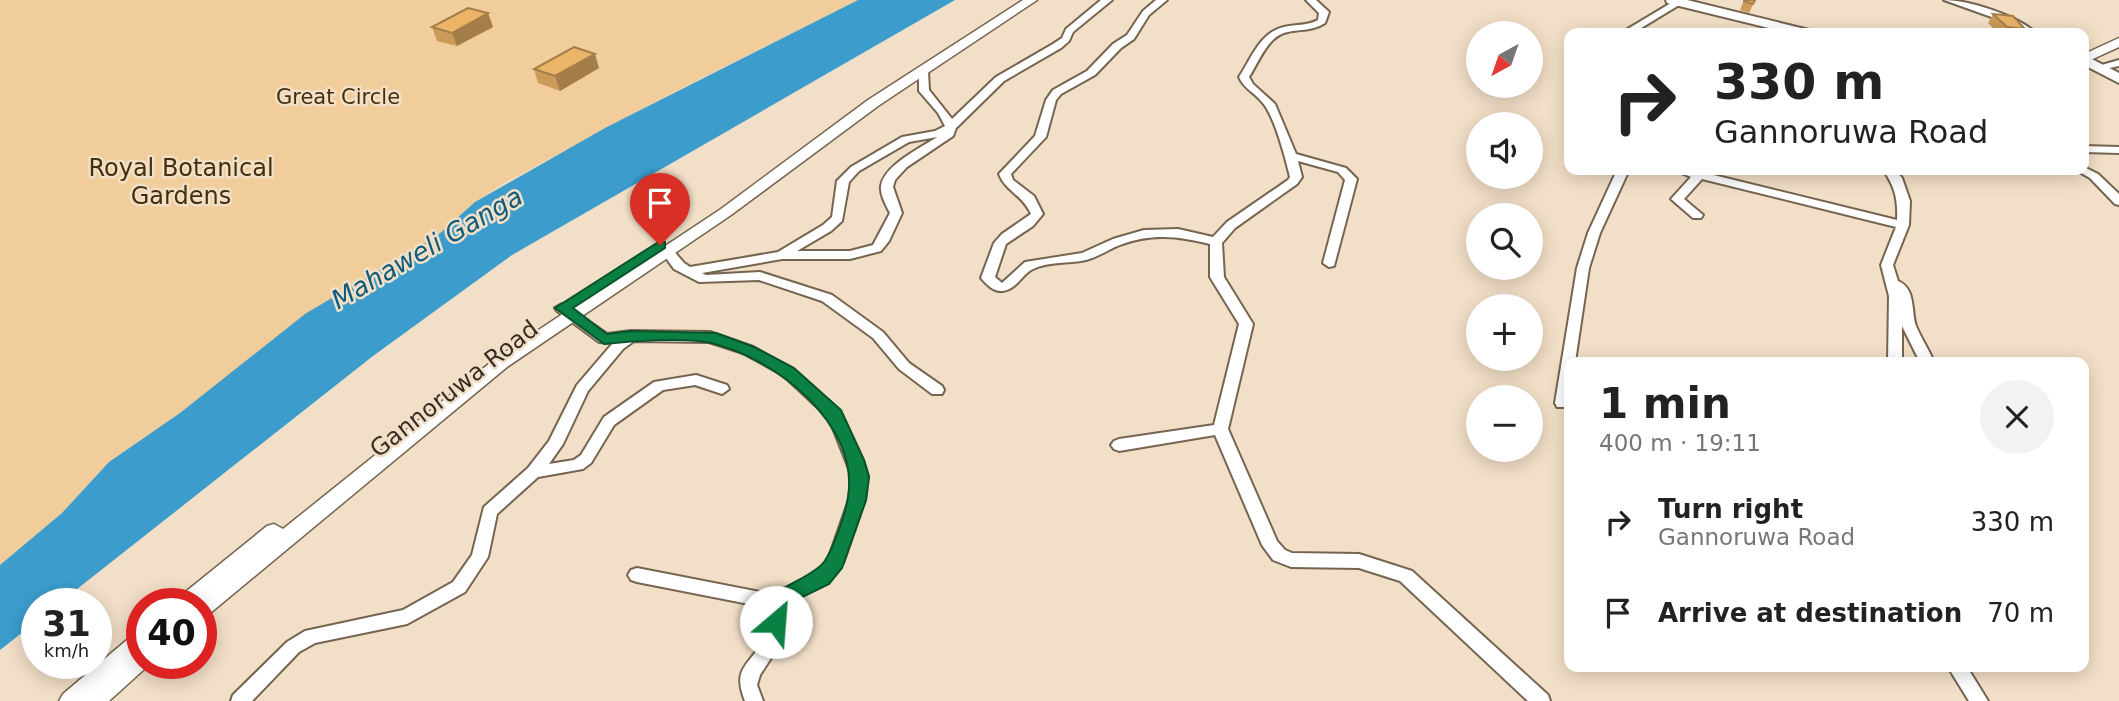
<!DOCTYPE html>
<html lang="en">
<head>
<meta charset="utf-8">
<style>
  :root { --surface:#fff; --page:#f2f2f2; --text:#222; --muted:#767676 }
  body { margin:0; font-family:"DejaVu Sans",sans-serif; background:var(--page); color:var(--text); height:100vh; display:flex; flex-direction:column; font-size:26px; white-space:nowrap }
  * { box-sizing:border-box; margin:0 }
  p { font-size:23px; color:var(--muted) }
  .icon { flex:none; width:38px; height:38px; fill:none; stroke:currentColor; stroke-width:2; stroke-linecap:round; stroke-linejoin:round }
  .map { position:relative; flex:1; overflow:hidden }
  .details { position:absolute; left:1564px; top:357px; width:525px; height:315px; display:flex; flex-direction:column; background:var(--surface); border-radius:14px; box-shadow:0 4px 18px #0003 }
  .details>* { flex:none }
  .banner { position:absolute; left:1564px; top:28px; width:525px; height:147px; border-radius:14px; box-shadow:0 4px 18px #0003; background:#fff; color:var(--text); overflow:hidden }
  .needle { width:46px; rotate:220deg }
  .tools { position:absolute; left:1466px; top:21px; display:grid; gap:14px }
  .tools a { display:grid; place-items:center; width:77px; height:77px; border-radius:50%; background:var(--surface); box-shadow:0 4px 18px #0003; font-size:35px }
  .speed { position:absolute; left:21px; top:588px; display:flex; gap:14px; font-size:35px; font-weight:700; text-align:center }
  .speed>* { display:grid; place-content:center; width:91px; height:91px; border-radius:50%; background:var(--surface); box-shadow:0 4px 18px #0003; line-height:1 }
  .speed small { font-size:18px; font-weight:400 }
  .speed .limit { border:10px solid #d22; background:#fff; color:#111 }
  .pin { position:absolute; display:grid; place-items:center; width:60px; height:60px; color:#fff; margin:-72px -30px; border-radius:50% 50% 50% 0; rotate:-45deg; box-shadow:0 0 7px #0007 }
  .pin .icon { rotate:45deg }
  .me { position:absolute; width:77px; margin:-38px; rotate:27deg; stroke-linejoin:round; filter:drop-shadow(0 0 5px #0008) }
  .turn { display:flex; align-items:center; gap:24px; height:147px; padding:0 35px; font-size:32px }
  .turn .icon { width:91px; height:91px; stroke-width:2.5 }
  .turn b { display:block; font-size:49px; line-height:60px }
  .round { display:grid; place-items:center; flex:none; width:74px; height:74px; border-radius:37px; background:var(--page) }
  .headline { display:flex; align-items:center; justify-content:space-between; height:119px; padding:0 35px }
  h1 { font-size:42px; font-weight:600; line-height:52px }
  ul { padding:0; list-style:none }
  li { display:flex; align-items:center; gap:21px; height:91px; padding:0 35px }
  li div { flex:1 }
  li b { display:block; font-size:26px }
  li em { font-style:normal }
  .map>svg:first-child { display:block }
</style>
</head>
<body>
<div class="map">
<svg width="2119" height="701" viewBox="0 0 2119 701">
  <rect width="100%" height="100%" fill="#f2dfc7"/>
  <path fill="#f2cd9c" d="M 0,0 L 858,0 L 684,87 L 506,182 L 475,202 L 438,235 L 109,462 L 62,513 L 0,565 Z"/>
  <path fill="#3c9dcd" d="M 858,0 L 955,0 L 512,255 L 373,356 L 58,604 L 37,604 L 37,621 L 0,650 L 0,565 L 62,513 L 109,462 L 180,413 L 305,314 L 438,235 L 475,202 L 605,128 Z"/>
  <g fill="none" stroke-linecap="round" stroke-linejoin="round">
    <defs>
      <path id="minor" d="M 1101,0 L 1112,0 L 1073,32 L 1069,41 L 1061,48 L 1004,81 L 956,128 L 953,136 L 907,167 L 895,180 L 893,187 L 902,213 L 889,241 L 881,251 L 850,259 L 782,259 L 702,273 L 706,275 L 760,272 L 832,295 L 883,332 L 909,363 L 942,386 L 944,390 L 942,394 L 932,394 L 899,369 L 873,338 L 822,301 L 759,280 L 699,282 L 674,269 L 661,251 L 663,248 L 671,248 L 684,263 L 690,267 L 778,252 L 823,225 L 832,217 L 837,181 L 851,167 L 902,137 L 935,131 L 945,126 L 938,113 L 919,91 L 919,70 L 927,70 L 928,72 L 929,90 L 952,119 L 996,77 L 1053,44 L 1062,38 L 1066,29 ZM 937,137 C 921,148 884,165 881,186 C 880,195 886,205 890,213 L 873,245 L 850,251 L 797,251 L 831,231 L 842,221 L 849,182 L 859,171 L 909,142 Z
        M 1156,0 L 1167,0 L 1149,15 L 1134,39 L 1121,48 L 1095,75 L 1061,94 L 1056,100 L 1046,137 L 1011,174 L 1013,180 L 1034,196 L 1043,214 L 1033,226 L 1006,244 L 995,277 L 1002,283 L 1025,262 L 1082,253 L 1113,239 L 1144,230 L 1178,229 L 1213,237 L 1227,222 L 1288,180 L 1290,177 C 1286,160 1274,114 1262,102 C 1254,92 1244,89 1239,77 C 1251,59 1260,32 1284,27 C 1296,24 1307,26 1318,20 L 1319,13 L 1306,0 L 1316,0 L 1329,12 L 1325,23 C 1313,31 1301,29 1288,32 C 1268,35 1259,62 1249,77 L 1253,84 L 1275,104 L 1296,154 L 1346,168 L 1357,179 L 1334,266 L 1329,267 L 1323,263 L 1345,180 L 1338,172 L 1298,161 L 1302,177 L 1297,184 L 1235,228 L 1222,243 L 1224,277 L 1253,324 L 1228,429 L 1277,541 L 1285,550 L 1292,553 L 1359,554 L 1412,571 L 1548,695 L 1550,701 L 1528,701 L 1400,581 L 1359,568 L 1291,567 L 1273,560 L 1262,545 L 1215,435 L 1119,451 L 1114,449 L 1111,445 L 1114,441 L 1119,439 L 1214,425 L 1239,324 L 1210,277 L 1210,244 C 1178,236 1151,233 1120,245 C 1109,249 1098,257 1086,260 C 1069,264 1049,261 1033,269 C 1022,274 1017,289 1003,291 C 994,292 987,285 981,278 L 994,243 L 1002,234 L 1031,214 C 1022,194 1006,192 999,174 L 1035,136 L 1046,100 L 1053,90 L 1087,71 L 1113,44 L 1127,35 L 1143,11 Z
        M 1676,0 L 1684,2 L 1633,33 L 1621,33 Z
        M 1944,0 C 1969,0 2018,16 2036,33 L 2025,33 L 2014,25 Z
        M 2119,60 L 2119,66 L 2100,70 L 2095,67 Z
        M 2084,146 L 2119,147 L 2119,153 L 2084,152 Z
        M 2084,167 L 2098,174 L 2119,194 L 2119,205 L 2115,204 L 2090,178 L 2076,170 L 2084,170 Z
        M 1617,170 L 1629,170 L 1600,233 L 1589,268 L 1575,362 L 1570,362 L 1569,403 L 1567,407 L 1557,407 L 1555,403 L 1577,268 L 1588,233 Z
        M 1674,170 L 1693,170 L 1897,220 C 1898,200 1895,186 1883,170 L 1895,170 L 1902,178 L 1910,201 L 1909,225 L 1893,265 L 1898,281 C 1916,288 1911,312 1916,326 C 1921,338 1929,350 1934,362 L 1920,362 L 1902,326 L 1902,362 L 1888,362 L 1889,296 L 1881,265 L 1896,227 L 1702,179 L 1684,199 L 1703,215 L 1701,218 L 1693,218 L 1671,199 L 1691,177 Z
        M 562,304 L 607,334 L 631,331 L 710,332 L 753,347 L 793,369 L 840,411 L 863,460 L 868,476 L 865,500 L 843,563 L 828,583 L 793,600 L 787,606 L 782,641 L 760,675 L 757,685 L 763,701 L 745,701 C 732,668 748,667 763,641 C 768,632 768,619 769,608 L 637,582 L 631,580 L 628,575 L 631,570 L 637,568 L 776,595 L 781,590 L 816,573 L 828,560 L 849,500 L 852,476 L 829,418 L 783,375 L 743,353 L 709,342 L 634,341 L 623,349 L 588,391 L 563,444 L 549,464 L 574,460 L 581,455 L 604,417 L 654,382 L 696,375 L 727,385 L 729,389 L 722,394 L 695,385 L 663,390 L 614,425 L 591,463 L 583,469 L 538,477 L 497,514 L 488,557 L 465,592 L 407,624 L 315,643 L 299,652 L 252,701 L 231,701 L 233,695 L 287,642 L 305,631 L 403,610 L 453,582 L 472,555 L 484,507 L 528,468 L 549,441 L 577,385 L 613,343 L 599,342 L 557,311 L 555,308 Z
        M 1948,667 L 1967,667 L 1988,701 L 1969,701 Z"/>
      <path id="major" d="M 1023,0 L 1037,0 L 878,106 L 731,215 L 507,367 L 209,614 L 201,617 L 201,604 L 175,604 L 178,598 L 267,526 L 274,524 L 283,529 L 495,359 L 721,209 L 868,100 Z
        M 2119,38 L 2119,47 L 2084,63 L 2084,54 Z
        M 142,632 L 142,663 L 151,663 L 109,701 L 59,701 L 63,694 L 134,634 Z"/>
      <path id="highway" d="M 1666,0 L 1687,0 L 1809,30 L 1811,33 L 1789,33 L 1667,3 Z
        M 2084,55 L 2119,73 L 2119,83 L 2084,65 Z"/>
    </defs>
    <use href="#minor" stroke="#756550" stroke-width="4"/>
    <use href="#major" stroke="#756550" stroke-width="3"/>
    <use href="#highway" stroke="#756550" stroke-width="4"/>
    <use href="#minor" fill="#fff" fill-rule="evenodd"/>
    <use href="#major" fill="#fff" fill-rule="evenodd"/>
    <use href="#highway" fill="#fff" fill-rule="evenodd"/>
  </g>
  <path fill="#ca9b59" d="M 1744,0 L 1755,0 L 1749,13 L 1740,10 Z
    M 1993,14 L 2025,29 L 2023,33 L 1998,33 L 1988,23 Z
    M 432,27 L 493,27 L 457,46 L 437,41 Z
    M 599,68 L 560,91 L 538,83 L 534,69 Z"/>
  <path fill="#a47e48" d="M 488,13 L 493,27 L 457,46 L 452,33 Z
    M 595,54 L 599,68 L 560,91 L 555,76 Z"/>
  <path fill="#ebb467" stroke="#a47e48" stroke-width="2" d="M 1744,0 L 1755,0 L 1753,4 L 1744,1 Z
    M 468,8 L 488,13 L 452,33 L 432,27 Z
    M 1993,14 L 2013,16 L 2025,29 L 2007,27 Z
    M 574,47 L 595,54 L 555,76 L 534,69 Z"/>
  <path fill="#0b8043" stroke="#07532c" stroke-width="2" d="M 660,241 L 665,242 L 665,248 L 573,308 L 607,334 L 631,331 L 716,333 L 754,347 L 794,368 L 841,410 L 864,460 L 869,477 L 866,500 L 842,568 L 829,584 L 794,601 L 788,606 L 783,628 L 776,630 L 769,628 C 751,590 808,583 824,562 C 833,550 846,512 848,497 C 860,424 775,358 711,343 C 687,337 630,341 604,344 L 555,308 Z"/>
  <g text-anchor="middle" dominant-baseline="central" stroke-width="5" stroke-linejoin="round" paint-order="stroke">
    <g font-size="21" fill="#442e0c" stroke="#f2dfc7">
      <text x="338" y="97">Great Circle</text>
    </g>
    <g font-size="24" fill="#442e0c" stroke="#f2dfc7">
      <text x="181" y="168">Royal Botanical<tspan x="181" dy="28">Gardens</tspan></text>
    </g>
    <g font-size="24" fill="#372f26" stroke="#f2dfc7">
      <text transform="translate(454 389) rotate(-38)">Gannoruwa Road</text>
    </g>
    <g font-size="26" font-style="italic" fill="#105b7c" stroke="#f2dfc7">
      <text transform="translate(427 248) rotate(-30)">Mahaweli Ganga</text>
    </g>
  </g>
</svg>
<div class="tools">
<a><svg class="needle" viewBox="-14 -14 28 28"><path d="M0-13l5 13h-10z" fill="#e53935"/><path d="M0 13l5-13h-10z" fill="#767676"/></svg></a>
<a><svg class="icon" aria-label="sound" viewBox="0 0 24 24"><path d="M4 9h4l5-4v14l-5-4H4zM17 9q2 3 0 6"/></svg></a>
<a><svg class="icon" aria-label="search" viewBox="0 0 24 24"><circle cx="10" cy="10" r="6"/><path d="M15 15l6 6"/></svg></a>
<a>+</a>
<a>−</a>
</div>
<div class="speed"><div>31<small>km/h</small></div><div class="limit">40</div></div>
<div class="pin" style="left:660px;top:245px;background:#d93025"><svg class="icon" aria-label="arrive" viewBox="0 0 24 24"><path d="M6 21V4h12l-3 4 3 4H6"/></svg></div>
<svg class="me" style="left:776px;top:622px" viewBox="-20 -20 40 40"><circle r="19" fill="#fff"/><path d="M0-13L10 11 0 6-10 11z" fill="#0b8043"/></svg>
<div class="banner">
<div class="turn"><svg class="icon" aria-label="right" viewBox="0 0 24 24"><path d="M7 20v-9h11M14 6l5 5-5 5"/></svg><div><b>330 m</b>Gannoruwa Road</div></div>
</div>
<section class="details">
<div class="headline"><div><h1>1 min</h1><p>400 m · 19:11</p></div><a class="round"><svg class="icon" aria-label="close" viewBox="0 0 24 24"><path d="M6 6l12 12M18 6L6 18"/></svg></a></div>
<ul>
<li><svg class="icon" aria-label="right" viewBox="0 0 24 24"><path d="M7 20v-9h11M14 6l5 5-5 5"/></svg><div><b>Turn right</b><p>Gannoruwa Road</p></div><em>330 m</em></li>
<li><svg class="icon" aria-label="arrive" viewBox="0 0 24 24"><path d="M6 21V4h12l-3 4 3 4H6"/></svg><div><b>Arrive at destination</b></div><em>70 m</em></li>
</ul>
</section>
</div>
</body>
</html>
